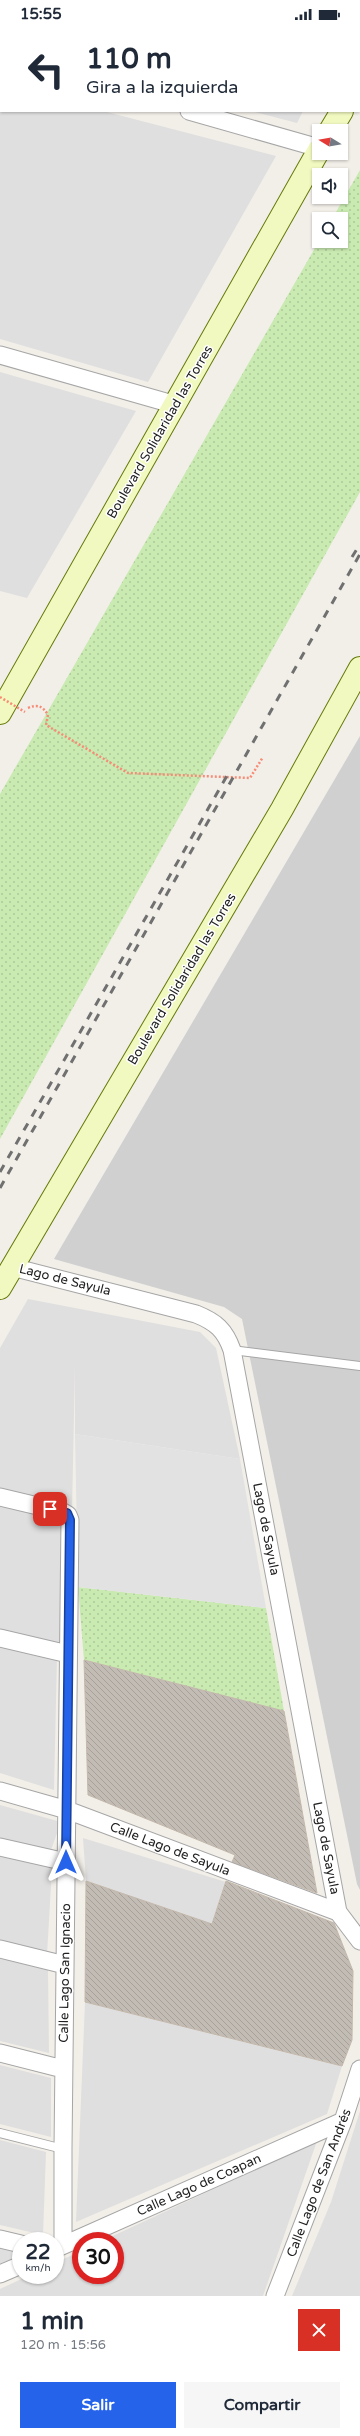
<!DOCTYPE html>
<html lang="es">
<head>
<meta charset="utf-8">
<style>
  :root { --surface:#fff; --page:#f6f6f7; --text:#1f2937; --muted:#747a83; --accent:#2563eb }
  body { margin:0; font-family:"Varela Round",sans-serif; background:var(--page); color:var(--text); height:100vh; display:flex; flex-direction:column; font-size:15px; white-space:nowrap }
  * { box-sizing:border-box; margin:0 }
  p { font-size:13px; color:var(--muted) }
  .icon { flex:none; width:22px; height:22px; fill:none; stroke:currentColor; stroke-width:2; stroke-linecap:round; stroke-linejoin:round }
  .map { position:relative; height:2268px; overflow:hidden }
  .sheet { display:flex; flex-direction:column; background:var(--surface); flex:1 }
  .sheet>* { flex:none }
  .banner { position:absolute; left:0px; top:0px; width:360px; height:84px; box-shadow:0 1px 3px #0004; background:#fff; color:var(--text); overflow:hidden }
  .needle { width:26px; rotate:281deg }
  .buttons { position:absolute; left:312px; top:96px; display:grid; gap:8px }
  .buttons a { display:grid; place-items:center; width:36px; height:36px; border-radius:0px; background:var(--surface); box-shadow:0 1px 3px #0004; font-size:20px }
  .speed { position:absolute; left:12px; top:2204px; display:flex; gap:8px; font-size:20px; font-weight:700; text-align:center }
  .speed>* { display:grid; place-content:center; width:52px; height:52px; border-radius:50%; background:var(--surface); box-shadow:0 1px 3px #0004; line-height:1 }
  .speed small { font-size:10px; font-weight:400 }
  .speed .limit { border:6px solid #d22; background:#fff; color:#111 }
  .pin { position:absolute; display:grid; place-items:center; width:34px; height:34px; color:#fff; margin:-17px; border-radius:8px; box-shadow:0 2px 6px #0006 }
  .me { position:absolute; width:44px; margin:-22px; rotate:0deg; stroke-linejoin:round; filter:drop-shadow(0 0 3px #0008) }
  .turn { display:flex; align-items:center; gap:14px; height:84px; padding:0 20px; font-size:18px }
  .turn .icon { width:52px; height:52px; stroke-width:2.5 }
  .turn b { display:block; font-size:28px; line-height:34px }
  .round { display:grid; place-items:center; flex:none; width:42px; height:42px; border-radius:0px; background:var(--page) }
  .overview { display:flex; align-items:center; justify-content:space-between; height:68px; padding:0 20px }
  h1 { font-size:24px; font-weight:700; line-height:30px }
  .action { display:flex; gap:8px; margin-top:auto; padding:8px 20px }
  .action a { flex:1; height:46px; border-radius:0px; background:var(--accent); color:#fff; font-size:16px; font-weight:700; line-height:46px; text-align:center }
  .action a+a { background:var(--page); color:var(--text) }
  .status { display:flex; justify-content:space-between; align-items:center; height:28px; padding:0 20px; background:var(--surface); direction:ltr }
  .status svg { height:11px; fill:currentColor }
  .map>svg:first-child { display:block }
</style>
</head>
<body>
<div class="status"><b>15:55</b><svg viewBox="0 0 49 12"><path d="M0 12V9h3v3zM5 12V6h3v6zM10 12V3h3v9zM15 12V0h3v12zM26 1h20v11H26zM47 4h2v5h-2z"/></svg></div>
<div class="map">
<svg width="360" height="2268" viewBox="0 0 360 2268">
  <defs>
    <pattern id="grass-dots" width="8" height="8" patternUnits="userSpaceOnUse"><rect width="8" height="8" fill="#c9eab1"/><path d="M2 2h.1M6 6h.1" fill="none" stroke="#acc898" stroke-width="1.8" stroke-linecap="round"/></pattern>
    <pattern id="building-back-hatch" width="6" height="6" patternUnits="userSpaceOnUse"><rect width="6" height="6" fill="#c3bcb5"/><path d="M-1 5l2 2M0 0l6 6M5-1l2 2" fill="none" stroke="#a7a19b"/></pattern>
  </defs>
  <rect width="100%" height="100%" fill="#f2efe9"/>
  <path fill="#e0dfdf" d="M 154,0 L 352,0 L 153,1 Z
    M 0,56 L 1,83 L 103,83 L 276,128 L 148,354 L 0,311 Z
    M 251,83 L 303,83 L 297,95 Z
    M 0,344 L 136,383 L 27,570 L 0,563 Z
    M 28,1271 L 200,1304 L 216,1320 L 240,1431 L 75,1406 L 75,1339 L 72,1483 L 0,1467 L 0,1320 Z
    M 0,1478 L 62,1490 L 63,1619 L 0,1603 Z
    M 0,1616 L 57,1629 L 54,1762 L 0,1745 Z
    M 0,1777 L 61,1794 L 50,1825 L 0,1814 Z
    M 83,1810 L 226,1854 L 212,1896 L 86,1853 Z
    M 0,1827 L 52,1840 L 47,1927 L 0,1916 Z
    M 0,1930 L 48,1941 L 49,2025 L 0,2013 Z
    M 85,1974 L 342,2038 L 327,2086 L 76,2194 Z
    M 0,2037 L 51,2050 L 51,2109 L 0,2096 Z
    M 360,2083 L 360,2268 L 292,2268 L 331,2174 Z
    M 0,2112 L 46,2124 L 43,2207 L 0,2197 Z
    M 317,2113 L 263,2268 L 0,2268 L 0,2261 L 30,2247 L 55,2247 L 55,2235 L 81,2223 L 81,2247 L 115,2247 L 115,2213 L 102,2213 Z
    M 0,2219 L 15,2222 L 11,2232 L 0,2237 Z"/>
  <path fill="#d0d0d0" d="M 360,708 L 360,1862 L 357,1856 L 242,1291 L 224,1279 L 54,1231 Z"/>
  <path fill="url(#grass-dots)" d="M 360,142 L 360,464 L 0,1111 L 0,766 L 319,213 L 341,213 L 341,191 L 332,191 Z
    M 78,1559 L 266,1580 L 284,1683 L 84,1632 Z"/>
  <path fill="#e2e2e2" d="M 75,1406 L 240,1431 L 266,1580 L 78,1559 Z"/>
  <path fill="url(#building-back-hatch)" stroke="#c3b8ab" d="M 84,1632 L 284,1683 L 317,1865 L 232,1834 L 235,1827 L 88,1767 Z
    M 86,1853 L 212,1896 L 226,1853 L 334,1895 L 353,1943 L 352,2012 L 342,2038 L 85,1974 Z"/>
  <g fill="none" stroke-linecap="round" stroke-linejoin="round">
    <defs>
      <path id="service" d="M 232,1322 L 360,1338
        M 0,2105 L 63,2121"/>
      <path id="minor" d="M 67,1 L 67,0
        M 0,31 L 1,31
        M 189,83 L 319,120
        M 0,327 L 176,377
        M 12,1239 L 196,1286 C 216,1294 225,1302 232,1322 L 338,1884 L 360,1913
        M 0,1469 L 63,1484 L 68,1487 L 70,1492 L 63,2121 L 63,2217
        M 0,1610 L 68,1626
        M 0,1763 L 67,1782 L 338,1884
        M 0,1819 L 66,1834
        M 0,1921 L 65,1937
        M 0,2025 L 63,2041
        M 0,2211 L 21,2216
        M 55,2221 L 343,2093
        M 0,2246 L 21,2237
        M 275,2268 L 343,2093 L 360,2041"/>
      <path id="secondary" d="M 359,54 L 360,52
        M 359,70 L 360,70
        M 330,103 L 342,83
        M 0,685 L 319,122
        M 0,1260 L 282,781 L 360,640"/>
    </defs>
    <use href="#service" stroke="#a6a6a6" stroke-width="10"/>
    <use href="#minor" stroke="#a6a6a6" stroke-width="19"/>
    <use href="#secondary" stroke="#667a08" stroke-width="24"/>
    <path stroke="#f78b75" stroke-width="2.5" stroke-dasharray="2 2" stroke-linecap="butt" d="M 28,680 C 37,676 43,678 48,687 L 46,697 L 128,745 L 250,750 L 263,729"/>
    <use href="#service" stroke="#fff" stroke-width="8"/>
    <use href="#minor" stroke="#fff" stroke-width="17"/>
    <use href="#secondary" stroke="#f2f9c0" stroke-width="22"/>
    <path stroke="#707070" stroke-width="3" stroke-dasharray="8 8" stroke-linecap="butt" d="M 352,529 L 360,516
      M 0,1144 L 228,746
      M 0,1160 L 360,526"/>
    <path stroke="#f78b75" stroke-width="2.5" stroke-dasharray="2 2" stroke-linecap="butt" d="M 0,669 L 25,684"/>
  </g>
  <g fill="none" stroke-linecap="round" stroke-linejoin="round">
    <defs>
      <path id="route" d="M 50,1481 L 67,1485 L 70,1492 L 66,1834"/>
    </defs>
    <use href="#route" stroke="#184099" stroke-width="10"/>
    <use href="#route" stroke="#2563eb" stroke-width="7"/>
  </g>
  <g text-anchor="middle" dominant-baseline="central" stroke-width="3" stroke-linejoin="round" paint-order="stroke">
    <g font-size="13" fill="#222" stroke="#fff">
      <text transform="translate(160 404) rotate(-60)">Boulevard Solidaridad las Torres</text>
      <text transform="translate(182 951) rotate(-59)">Boulevard Solidaridad las Torres</text>
      <text transform="translate(65 1252) rotate(14)">Lago de Sayula</text>
      <text transform="translate(266 1501) rotate(79)">Lago de Sayula</text>
      <text transform="translate(326 1820) rotate(79)">Lago de Sayula</text>
      <text transform="translate(170 1821) rotate(21)">Calle Lago de Sayula</text>
      <text transform="translate(65 1945) rotate(-89)">Calle Lago San Ignacio</text>
      <text transform="translate(319 2155) rotate(-69)">Calle Lago de San Andrés</text>
      <text transform="translate(199 2157) rotate(-24)">Calle Lago de Coapan</text>
    </g>
  </g>
</svg>
<div class="buttons">
<a><svg class="needle" viewBox="-14 -14 28 28"><path d="M0-13l5 13h-10z" fill="#e53935"/><path d="M0 13l5-13h-10z" fill="#747a83"/></svg></a>
<a><svg class="icon" aria-label="sound" viewBox="0 0 24 24"><path d="M4 9h4l5-4v14l-5-4H4zM17 9q2 3 0 6"/></svg></a>
<a><svg class="icon" aria-label="search" viewBox="0 0 24 24"><circle cx="10" cy="10" r="6"/><path d="M15 15l6 6"/></svg></a>
</div>
<div class="speed"><div>22<small>km/h</small></div><div class="limit">30</div></div>
<div class="pin" style="left:50px;top:1481px;background:#d93025"><svg class="icon" aria-label="arrive" viewBox="0 0 24 24"><path d="M6 21V4h12l-3 4 3 4H6"/></svg></div>
<svg class="me" style="left:66px;top:1834px" viewBox="-20 -20 40 40"><path d="M0-17L14 15 0 8-14 15z" fill="#2563eb" stroke="#fff" stroke-width="4"/></svg>
<div class="banner">
<div class="turn"><svg class="icon" aria-label="left" viewBox="0 0 24 24"><path d="M17 20v-9H6M10 6l-5 5 5 5"/></svg><div><b>110 m</b>Gira a la izquierda</div></div>
</div>
</div>
<section class="sheet">
<div class="overview"><div><h1>1 min</h1><p>120 m · 15:56</p></div><a class="round" style="background:#d93025;color:#fff"><svg class="icon" aria-label="close" viewBox="0 0 24 24"><path d="M6 6l12 12M18 6L6 18"/></svg></a></div>
<div class="action"><a>Salir</a><a>Compartir</a></div>
</section>
</body>
</html>
